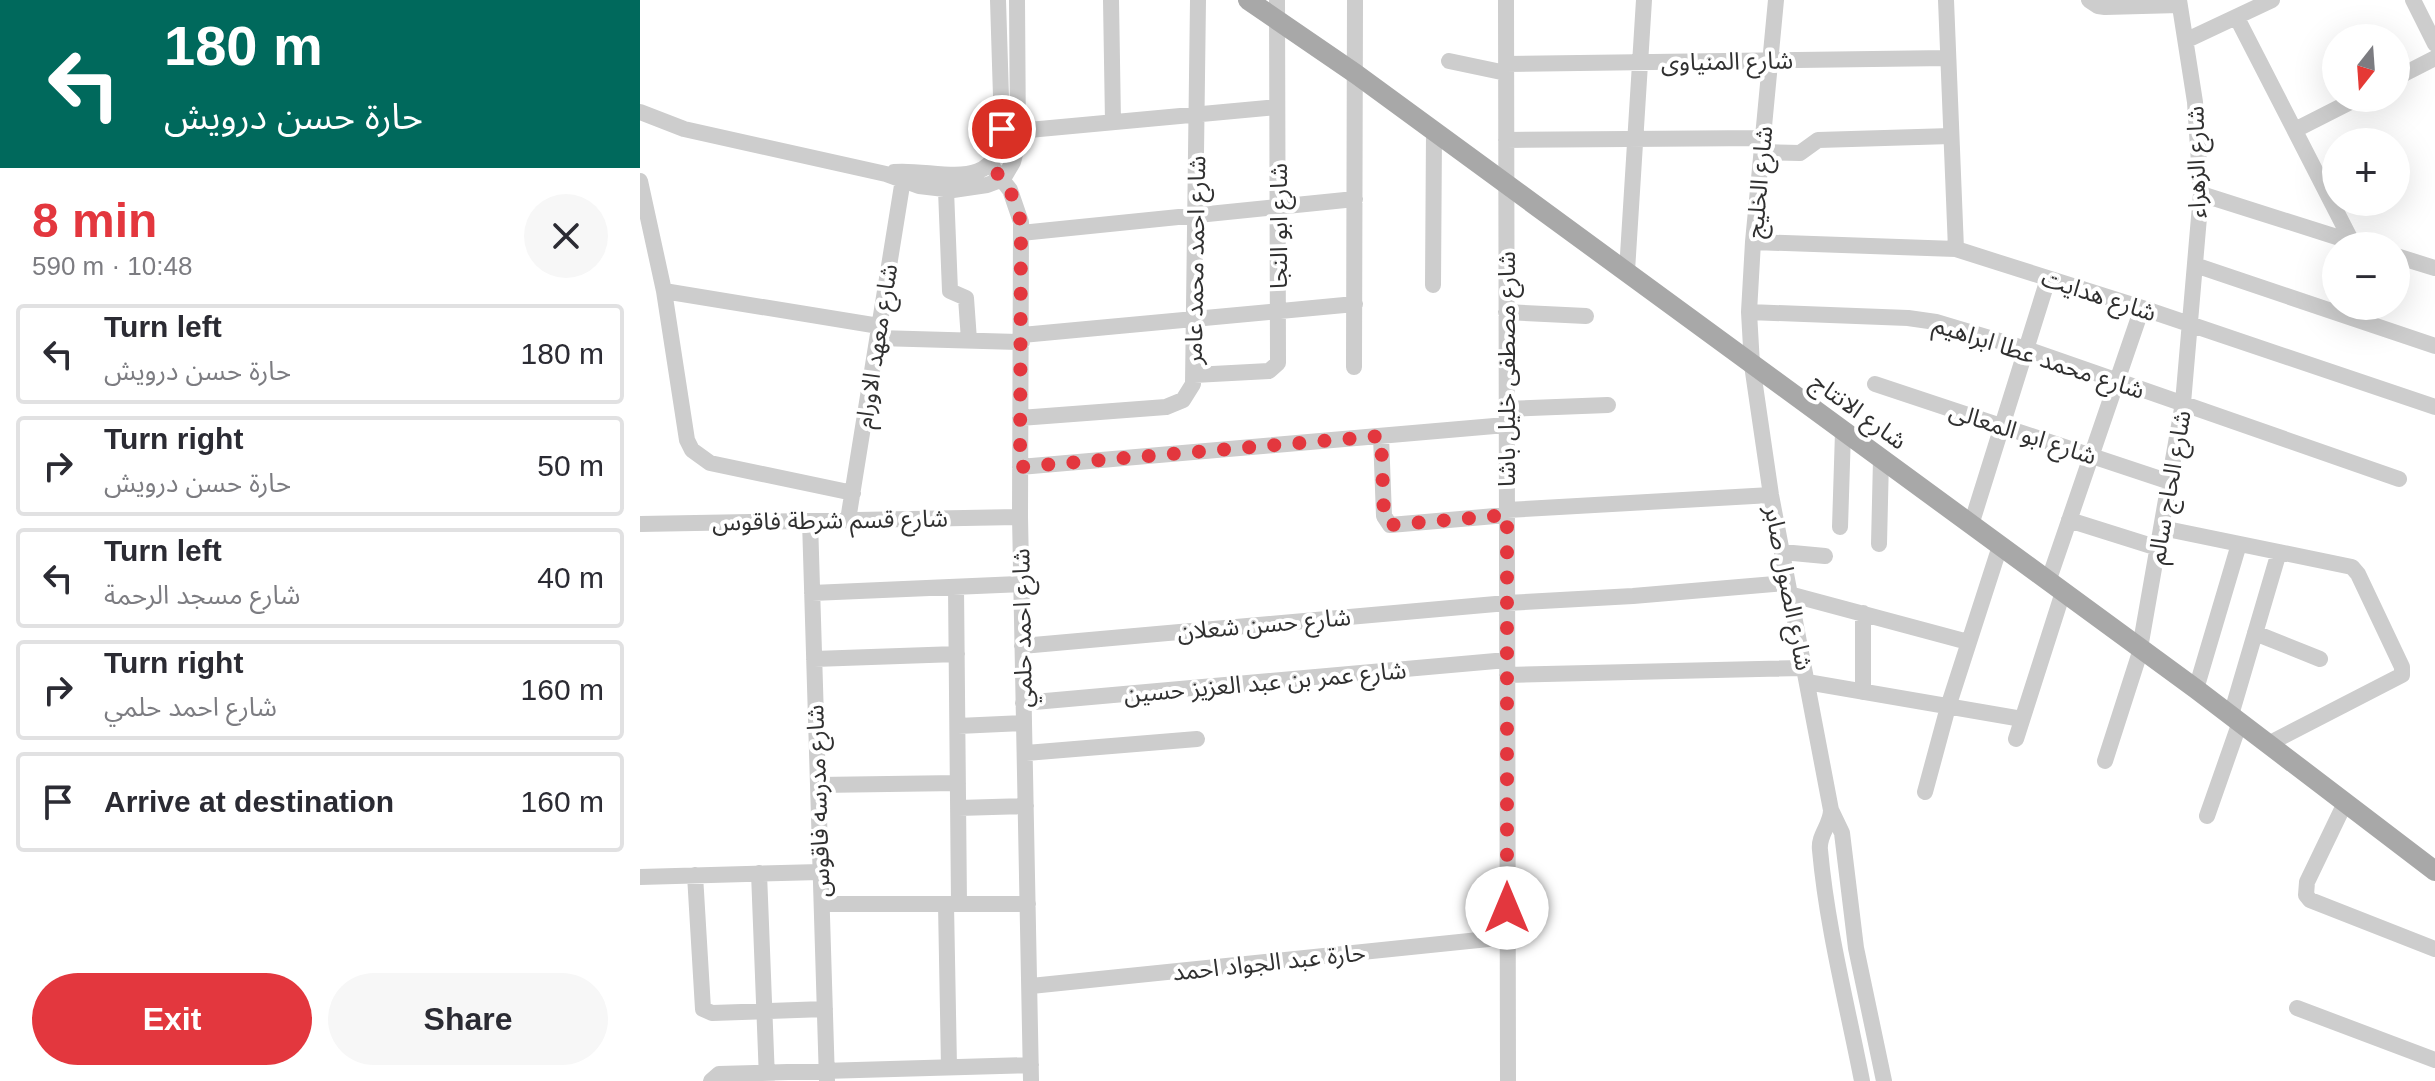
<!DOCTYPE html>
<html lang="en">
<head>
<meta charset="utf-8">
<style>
  :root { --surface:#fff; --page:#f7f7f7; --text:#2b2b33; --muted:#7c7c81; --line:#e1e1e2; --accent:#e3373e }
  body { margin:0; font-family:Arial,"Noto Sans Arabic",sans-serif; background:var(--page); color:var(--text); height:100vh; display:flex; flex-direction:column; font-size:30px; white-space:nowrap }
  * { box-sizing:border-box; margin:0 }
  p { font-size:26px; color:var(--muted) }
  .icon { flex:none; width:44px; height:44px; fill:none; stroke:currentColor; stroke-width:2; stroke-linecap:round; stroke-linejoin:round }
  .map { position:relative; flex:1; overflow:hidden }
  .side { display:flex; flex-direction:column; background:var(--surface); width:640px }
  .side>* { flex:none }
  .hud { background:#00695c; color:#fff; overflow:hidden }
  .needle { width:52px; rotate:197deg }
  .fabs { position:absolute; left:1682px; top:24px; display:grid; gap:16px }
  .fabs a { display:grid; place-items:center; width:88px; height:88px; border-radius:50%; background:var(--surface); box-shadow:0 8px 32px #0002; font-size:40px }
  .pin { position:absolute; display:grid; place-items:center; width:68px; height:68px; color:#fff; margin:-34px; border:4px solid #fff; border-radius:50%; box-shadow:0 2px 8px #0007 }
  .me { position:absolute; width:88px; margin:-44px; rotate:0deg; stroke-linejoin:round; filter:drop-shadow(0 0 6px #0008) }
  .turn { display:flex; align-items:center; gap:28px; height:168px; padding:0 32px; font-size:36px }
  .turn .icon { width:104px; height:104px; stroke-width:2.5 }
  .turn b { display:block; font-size:56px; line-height:68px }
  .round { display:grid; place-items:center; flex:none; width:84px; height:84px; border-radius:42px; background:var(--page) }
  .summary { display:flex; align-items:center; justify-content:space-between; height:136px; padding:0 32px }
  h1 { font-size:48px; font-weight:700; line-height:60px; color:var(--accent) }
  .primary-button { display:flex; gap:16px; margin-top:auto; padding:16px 32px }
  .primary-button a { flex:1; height:92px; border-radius:48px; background:var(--accent); color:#fff; font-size:32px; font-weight:700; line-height:92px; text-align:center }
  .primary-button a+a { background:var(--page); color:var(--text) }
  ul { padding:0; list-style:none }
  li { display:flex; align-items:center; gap:24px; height:100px; margin:0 16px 12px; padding:0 16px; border:4px solid var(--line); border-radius:8px }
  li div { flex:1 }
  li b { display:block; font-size:30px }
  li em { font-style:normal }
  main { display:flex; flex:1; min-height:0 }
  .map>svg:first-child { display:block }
</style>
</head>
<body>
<main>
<section class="side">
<div class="hud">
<div class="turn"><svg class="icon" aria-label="left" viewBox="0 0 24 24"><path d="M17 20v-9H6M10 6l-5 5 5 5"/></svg><div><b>180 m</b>حارة حسن درويش</div></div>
</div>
<div class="summary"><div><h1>8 min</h1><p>590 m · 10:48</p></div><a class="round"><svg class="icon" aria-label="close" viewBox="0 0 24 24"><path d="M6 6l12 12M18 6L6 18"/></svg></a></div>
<ul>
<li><svg class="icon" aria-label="left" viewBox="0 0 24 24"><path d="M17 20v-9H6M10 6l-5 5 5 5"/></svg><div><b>Turn left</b><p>حارة حسن درويش</p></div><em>180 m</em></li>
<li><svg class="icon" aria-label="right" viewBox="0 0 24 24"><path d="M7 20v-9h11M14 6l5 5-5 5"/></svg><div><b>Turn right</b><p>حارة حسن درويش</p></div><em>50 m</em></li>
<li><svg class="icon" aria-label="left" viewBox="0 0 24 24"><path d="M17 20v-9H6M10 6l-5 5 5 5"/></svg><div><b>Turn left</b><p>شارع مسجد الرحمة</p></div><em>40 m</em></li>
<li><svg class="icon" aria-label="right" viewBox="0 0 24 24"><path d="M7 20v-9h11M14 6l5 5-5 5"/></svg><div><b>Turn right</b><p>شارع احمد حلمي</p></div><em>160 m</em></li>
<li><svg class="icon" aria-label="arrive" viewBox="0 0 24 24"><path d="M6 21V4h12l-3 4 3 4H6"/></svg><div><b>Arrive at destination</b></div><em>160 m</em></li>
</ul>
<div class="primary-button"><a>Exit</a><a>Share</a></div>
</section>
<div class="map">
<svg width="1795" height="1081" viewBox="0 0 1795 1081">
  <rect width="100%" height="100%" fill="#fff"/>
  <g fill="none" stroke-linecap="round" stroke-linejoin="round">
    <path stroke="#cdcdcd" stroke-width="16" d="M 471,0 L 473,122
      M 866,0 L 868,1081
      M 1136,0 L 1113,242 L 1109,312 L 1112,365 L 1131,495 L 1191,810 C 1191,825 1178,835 1180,850 C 1187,928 1207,1004 1222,1081
      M 1306,0 L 1316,249
      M 1449,0 L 1458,6 L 1465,7 L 1539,5
      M 1773,0 L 1795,44
      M 1597,18 L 1712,242
      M 1547,40 L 1632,0
      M 809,61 L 866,73
      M 866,64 L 1308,58
      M 1756,78 L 1795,58
      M 0,112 L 44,129 L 246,174 L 279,186 L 313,190 L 347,185 L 363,179 L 373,162 L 378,143 L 377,0
      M 1655,130 L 1718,98
      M 378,131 L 637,107
      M 866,140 L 1123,138
      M 1121,152 L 1160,153 L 1178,140 L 1311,136
      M 350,164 L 370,190 L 381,222 L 380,517 L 391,1081
      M 254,172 C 297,168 358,197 362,129 L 358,0
      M 0,181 L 24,291 L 47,440 L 52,450 L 70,463 L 213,493
      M 306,190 L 310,291 L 326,298 L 329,340
      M 1561,194 L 1725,246
      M 381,233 L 715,199
      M 1113,242 L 1316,249 L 1502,308 L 1795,407
      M 1756,256 L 1795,268
      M 1555,265 L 1795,346
      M 987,271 L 1004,0
      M 793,285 L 794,132
      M 24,291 L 239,326
      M 866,312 L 946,316
      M 1109,312 L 1268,318 L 1296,322 L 1386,349 L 1759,479
      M 382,335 L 715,304
      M 238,338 L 382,342
      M 714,367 L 715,0
      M 554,375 L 629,371 L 638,363 L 637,0
      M 1235,384 L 1530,482
      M 866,409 L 968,405
      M 380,418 L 526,407 L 543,400 L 553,384 L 558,0
      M 741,436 L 744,516 L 750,525 L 867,515
      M 380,467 L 866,425
      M 867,510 L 1131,495
      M 208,520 L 264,173
      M 1429,520 L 1518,548
      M 170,521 L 187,1081
      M 0,524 L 380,517
      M 1331,525 L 1408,279
      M 1200,527 L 1203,432
      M 1522,528 L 1712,567 L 1718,574 L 1762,667 L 1762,675 L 1628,744
      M 1239,544 L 1241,459
      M 1142,552 L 1185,556
      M 1408,582 L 1502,308
      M 316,587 L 319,904
      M 172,593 L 381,584
      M 1149,594 L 1328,642
      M 1223,613 L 1223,692
      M 1615,633 L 1680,659
      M 382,646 L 867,603 L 993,596 L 1147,583
      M 1500,648 L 1543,403 L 1561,194 L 1555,102 L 1539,0
      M 174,659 L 317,654
      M 867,675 L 1164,668
      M 1167,682 L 1382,719
      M 1556,689 L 1599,544
      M 383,703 L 867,660
      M 1591,715 L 1639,552
      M 318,726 L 384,723
      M 1376,739 L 1423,592
      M 386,753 L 557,739
      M 1465,761 L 1501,649
      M 178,785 L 318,783
      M 1285,792 L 1308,707 L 1360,546
      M 1705,803 L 1667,882 L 1666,895 L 1670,900 L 1795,949
      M 318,808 L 386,806
      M 1191,810 L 1202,833 L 1216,948 L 1244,1081
      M 1567,816 L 1600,722
      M 119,873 L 127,1079
      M 55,875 L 63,1009 L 72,1013 L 185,1009
      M 0,877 L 180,872
      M 182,904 L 388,904
      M 306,904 L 309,1067
      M 391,986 L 868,937
      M 1657,1008 L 1795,1060
      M 71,1081 L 79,1074 L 391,1065"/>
    <path stroke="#a8a8a8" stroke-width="20" d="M 608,0 L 716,74 L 1556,689 L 1795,871"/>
  </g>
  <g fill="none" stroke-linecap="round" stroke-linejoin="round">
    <path stroke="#e3373e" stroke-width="14" stroke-dasharray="0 25.2" d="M 362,129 L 360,148 L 350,164 L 370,190 L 381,222 L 380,467 L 741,436 L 744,516 L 750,525 L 867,515 L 867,908"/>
  </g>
  <g text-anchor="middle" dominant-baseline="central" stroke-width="8" stroke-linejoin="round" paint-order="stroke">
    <g font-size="24" fill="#303030" stroke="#fff">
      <text transform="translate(1087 61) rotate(-1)">شارع المنياوى</text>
      <text transform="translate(1556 162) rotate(-91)">شارع الزهراء</text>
      <text transform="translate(1119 182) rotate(-85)">شارع الخليج</text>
      <text transform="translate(638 226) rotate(-90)">شارع ابو النجا</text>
      <text transform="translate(555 260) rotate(-89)">شارع احمد محمد عامر</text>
      <text transform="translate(1459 295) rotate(18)">شارع هدايت</text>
      <text transform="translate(236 346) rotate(-81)">شارع معهد الاورام</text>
      <text transform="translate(1399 357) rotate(18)">شارع محمد عطا ابراهيم</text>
      <text transform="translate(866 369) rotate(-90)">شارع مصطفى خليل باشا</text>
      <text transform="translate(1219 411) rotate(36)">شارع الانتاج</text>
      <text transform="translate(1383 433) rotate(18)">شارع ابو المعالى</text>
      <text transform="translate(1529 487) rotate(-80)">شارع الحاج سالم</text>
      <text transform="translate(190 520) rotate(-1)">شارع قسم شرطة فاقوس</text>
      <text transform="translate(1149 588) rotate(79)">شارع الصول صابر</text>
      <text transform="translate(624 624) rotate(-5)">شارع حسن شعلان</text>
      <text transform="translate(382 628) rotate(-91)">شارع احمد حلمي</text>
      <text transform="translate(625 682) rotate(-5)">شارع عمر بن عبد العزيز حسين</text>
      <text transform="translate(178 801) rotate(-92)">شارع مدرسه فاقوس</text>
      <text transform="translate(629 962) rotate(-6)">حارة عبد الجواد احمد</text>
    </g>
  </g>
</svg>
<div class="fabs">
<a><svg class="needle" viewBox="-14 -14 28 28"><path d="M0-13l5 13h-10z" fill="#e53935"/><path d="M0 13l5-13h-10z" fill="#7c7c81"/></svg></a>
<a>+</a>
<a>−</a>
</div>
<div class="pin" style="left:362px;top:129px;background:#d93025"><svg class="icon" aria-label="arrive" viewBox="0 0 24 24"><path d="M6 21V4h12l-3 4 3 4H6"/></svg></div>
<svg class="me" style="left:867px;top:908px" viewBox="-20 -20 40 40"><circle r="19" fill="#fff"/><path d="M0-13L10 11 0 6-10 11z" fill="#e3373e"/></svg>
</div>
</main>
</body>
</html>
